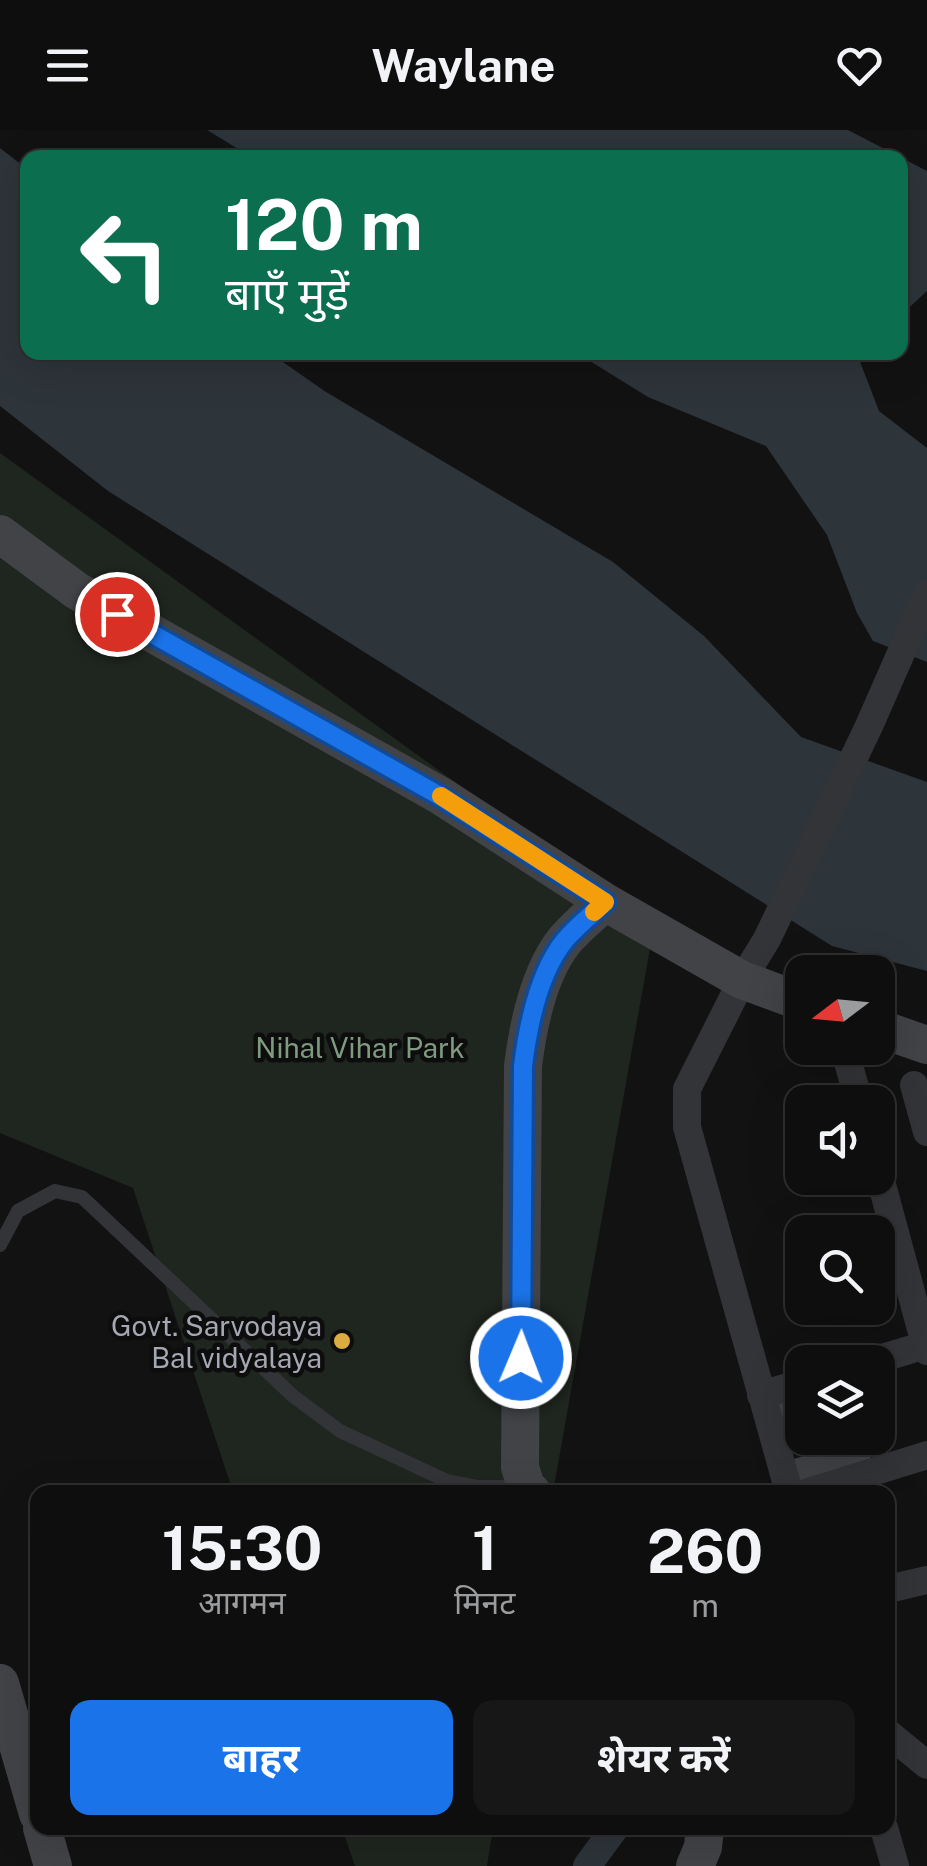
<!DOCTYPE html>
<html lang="hi">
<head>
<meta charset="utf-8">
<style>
  :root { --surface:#0e0e0e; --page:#171717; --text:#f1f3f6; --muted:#9b9c9e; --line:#2e2e2e; --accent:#1a73e8 }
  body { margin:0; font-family:"Public Sans","Noto Sans Devanagari",sans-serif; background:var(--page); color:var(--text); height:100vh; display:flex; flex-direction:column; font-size:38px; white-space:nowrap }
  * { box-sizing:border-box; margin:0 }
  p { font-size:32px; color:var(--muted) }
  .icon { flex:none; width:55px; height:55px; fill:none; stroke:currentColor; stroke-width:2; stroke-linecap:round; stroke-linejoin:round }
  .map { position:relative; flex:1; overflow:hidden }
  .sheet { position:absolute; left:30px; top:1355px; width:865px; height:350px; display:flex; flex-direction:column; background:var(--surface); border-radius:20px; box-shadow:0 10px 40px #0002,0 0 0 2px var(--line) }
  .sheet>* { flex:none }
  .guide { position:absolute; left:20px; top:20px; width:888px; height:210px; border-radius:20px; box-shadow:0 10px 40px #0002,0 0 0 2px var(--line); background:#0b6e4f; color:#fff; overflow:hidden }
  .needle { width:65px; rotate:254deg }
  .fabs { position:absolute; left:785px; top:825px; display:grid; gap:20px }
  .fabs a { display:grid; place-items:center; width:110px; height:110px; border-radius:20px; background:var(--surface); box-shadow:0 10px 40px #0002,0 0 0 2px var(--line); font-size:50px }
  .pin { position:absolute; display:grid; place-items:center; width:85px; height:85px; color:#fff; margin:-42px; border:5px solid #fff; border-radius:50%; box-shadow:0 2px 10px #0007 }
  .me { position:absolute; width:110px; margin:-55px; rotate:1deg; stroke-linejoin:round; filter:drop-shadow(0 0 8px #0008) }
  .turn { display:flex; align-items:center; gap:35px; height:210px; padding:0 40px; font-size:45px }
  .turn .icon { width:130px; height:130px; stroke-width:2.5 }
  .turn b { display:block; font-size:70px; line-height:85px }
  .eta { display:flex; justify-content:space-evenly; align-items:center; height:170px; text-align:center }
  .eta b { font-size:60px; font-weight:700; line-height:70px }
  .primary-button { display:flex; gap:20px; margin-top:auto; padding:20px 40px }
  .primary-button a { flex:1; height:115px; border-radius:20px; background:var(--accent); color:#fff; font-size:40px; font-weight:700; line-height:115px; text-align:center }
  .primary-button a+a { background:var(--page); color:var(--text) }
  header { display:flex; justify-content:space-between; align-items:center; height:130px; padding:0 40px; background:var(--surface); font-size:45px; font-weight:700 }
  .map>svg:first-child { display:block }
</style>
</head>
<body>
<header><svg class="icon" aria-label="menu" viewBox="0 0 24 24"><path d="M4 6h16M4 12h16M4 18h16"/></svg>Waylane<svg class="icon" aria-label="heart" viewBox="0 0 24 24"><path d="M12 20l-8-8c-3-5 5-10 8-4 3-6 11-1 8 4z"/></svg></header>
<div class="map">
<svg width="927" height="1736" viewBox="0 0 927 1736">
  <rect width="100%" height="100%" fill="#121213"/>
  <path fill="#1f251f" d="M 0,323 L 654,796 L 553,1362 L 233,1362 L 133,1058 L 0,1003 Z
    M 342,1698 L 493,1698 L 487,1736 L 355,1736 Z"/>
  <path fill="#2d343a" d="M 207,0 L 848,0 L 927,41 L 927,161 L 900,186 L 900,28 L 253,28 Z
    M 0,18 L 27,39 L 28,222 L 270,223 L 326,262 L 613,432 L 704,506 L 801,607 L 927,652 L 927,841 L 832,816 L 108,361 L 0,276 Z
    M 577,223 L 865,223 L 859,229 L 879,281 L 927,318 L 927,532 L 873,511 L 857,483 L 827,405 L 766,316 L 648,267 Z"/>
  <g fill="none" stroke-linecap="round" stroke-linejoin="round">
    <path stroke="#2d343a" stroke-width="28" d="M 587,1736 L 615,1698"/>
  </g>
  <path fill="#414246" d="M 802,1257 L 802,1304 L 779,1310 L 767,1268 Z
    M 803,1308 L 865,1308 L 872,1332 L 793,1356 L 786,1331 L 808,1325 Z"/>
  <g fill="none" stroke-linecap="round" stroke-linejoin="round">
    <path stroke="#333438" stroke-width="14" d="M 0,1115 L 18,1081 L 55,1061 L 82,1067 L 293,1266 L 340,1301 L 447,1351 L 478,1357 L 526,1357"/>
    <path stroke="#333438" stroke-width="28" d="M 848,932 L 859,972
      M 914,955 L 927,1002
      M 878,1040 L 927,1221
      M 869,1232 L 926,1215
      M 761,1265 L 802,1253
      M 789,1362 L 687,997 L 687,959 L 742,850 L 767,809 L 869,596 L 927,464
      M 808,1362 L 927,1325
      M 888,1459 L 927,1450
      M 888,1603 L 927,1635
      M 884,1698 L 895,1736"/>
    <path stroke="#414347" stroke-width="38" d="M 0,404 L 77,461 L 441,666 L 605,772 L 742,850 L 802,872
      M 878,898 L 927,915
      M 532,1362 L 526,1357 L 520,1337 L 523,936 C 528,896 539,842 565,810 C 577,796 592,784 605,772
      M 0,1553 L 38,1684
      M 42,1698 L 53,1736
      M 695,1736 L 703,1717 L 705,1698"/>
  </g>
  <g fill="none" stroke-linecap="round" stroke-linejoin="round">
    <defs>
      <path id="route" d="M 117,484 L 440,666 L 605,772 C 592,784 577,796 565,810 C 539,842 528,896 523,936 L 521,1228"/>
    </defs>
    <use href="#route" stroke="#114b97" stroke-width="25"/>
    <use href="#route" stroke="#1a73e8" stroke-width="18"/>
    <path stroke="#f59e0b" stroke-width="18" d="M 441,666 L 605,772 L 594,782"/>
  </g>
  <circle fill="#ddac40" stroke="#0d0d0e" stroke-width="4" cx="342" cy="1211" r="10"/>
  <g text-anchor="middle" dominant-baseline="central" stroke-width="9" stroke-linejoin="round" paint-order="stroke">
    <g font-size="28" fill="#7e9b80" stroke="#0d0d0e">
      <text x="360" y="917">Nihal Vihar Park</text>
    </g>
    <g font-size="28" fill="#a5a8b2" stroke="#0d0d0e" text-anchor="end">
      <text x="322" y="1195">Govt. Sarvodaya<tspan x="322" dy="32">Bal vidyalaya</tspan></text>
    </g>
  </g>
</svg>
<div class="fabs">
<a><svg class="needle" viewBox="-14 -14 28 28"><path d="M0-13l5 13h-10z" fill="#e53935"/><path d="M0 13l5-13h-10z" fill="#9b9c9e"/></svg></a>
<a><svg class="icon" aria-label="sound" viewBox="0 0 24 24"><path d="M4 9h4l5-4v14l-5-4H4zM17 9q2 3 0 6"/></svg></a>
<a><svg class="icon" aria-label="search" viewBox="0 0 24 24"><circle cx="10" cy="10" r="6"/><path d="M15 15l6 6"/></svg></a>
<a><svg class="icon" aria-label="layers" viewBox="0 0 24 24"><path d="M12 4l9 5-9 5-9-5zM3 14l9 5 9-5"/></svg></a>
</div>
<div class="pin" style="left:117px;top:484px;background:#d93025"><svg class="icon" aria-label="arrive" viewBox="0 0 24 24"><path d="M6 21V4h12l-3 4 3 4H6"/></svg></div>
<svg class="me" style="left:521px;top:1228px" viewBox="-20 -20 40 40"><circle r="17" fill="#1a73e8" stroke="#fff" stroke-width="3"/><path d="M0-11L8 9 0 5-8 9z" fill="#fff"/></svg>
<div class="guide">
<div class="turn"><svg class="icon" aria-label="left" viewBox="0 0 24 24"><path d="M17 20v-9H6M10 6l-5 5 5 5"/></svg><div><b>120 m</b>बाएँ मुड़ें</div></div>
</div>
<section class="sheet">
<div class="eta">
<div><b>15:30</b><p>आगमन</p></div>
<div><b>1</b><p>मिनट</p></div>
<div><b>260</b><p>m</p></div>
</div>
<div class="primary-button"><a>बाहर</a><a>शेयर करें</a></div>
</section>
</div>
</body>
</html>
